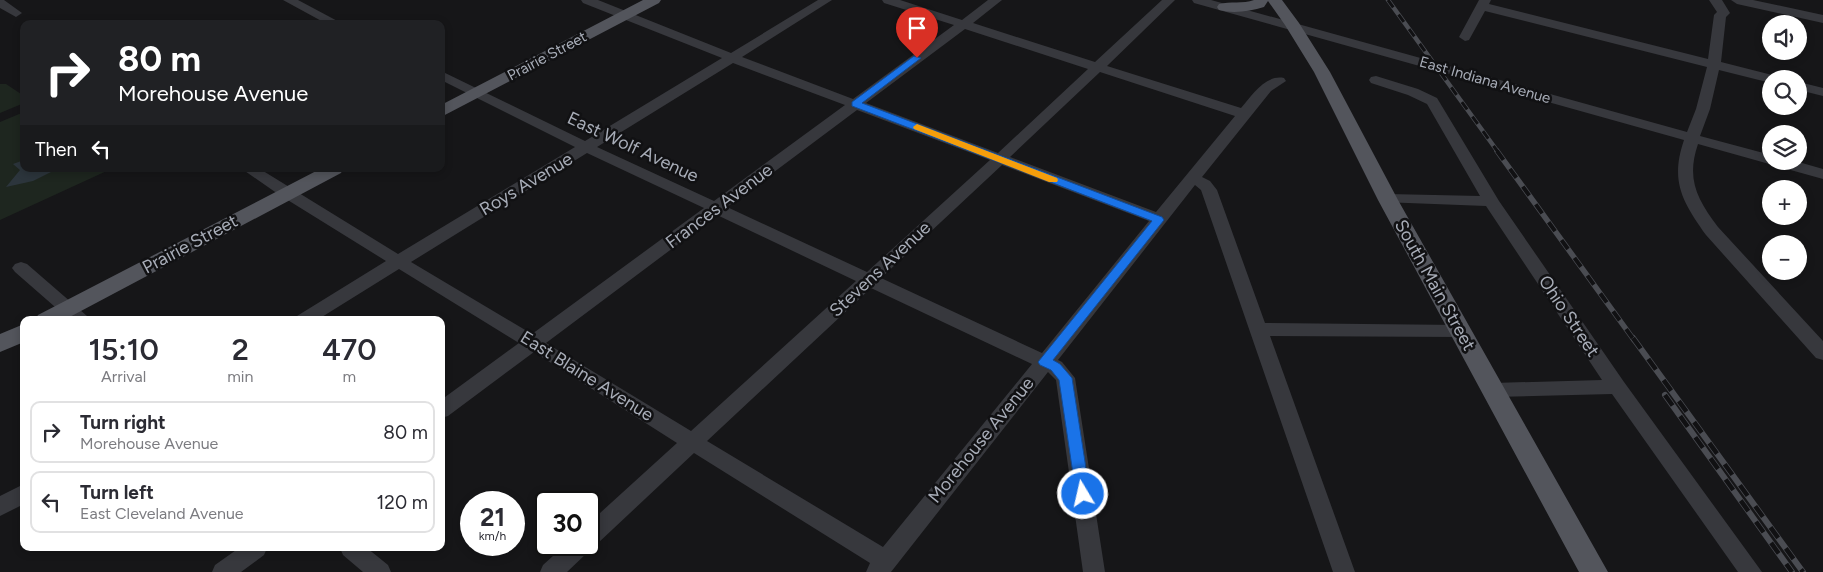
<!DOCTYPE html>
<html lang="en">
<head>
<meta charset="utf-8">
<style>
  :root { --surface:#fff; --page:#f7f7f7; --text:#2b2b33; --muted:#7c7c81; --line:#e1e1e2 }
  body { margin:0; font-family:Figtree,sans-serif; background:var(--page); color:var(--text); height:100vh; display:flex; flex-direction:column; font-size:19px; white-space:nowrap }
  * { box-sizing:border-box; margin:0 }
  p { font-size:16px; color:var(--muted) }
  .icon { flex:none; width:28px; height:28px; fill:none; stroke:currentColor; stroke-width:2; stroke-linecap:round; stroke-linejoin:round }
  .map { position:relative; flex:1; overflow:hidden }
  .details { position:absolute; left:20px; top:316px; width:425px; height:235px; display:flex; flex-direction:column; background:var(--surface); border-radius:10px; box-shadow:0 2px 8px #0003 }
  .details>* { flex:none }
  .top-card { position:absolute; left:20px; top:20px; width:425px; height:152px; border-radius:10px; box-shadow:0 2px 8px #0003; background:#202124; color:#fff; overflow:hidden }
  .controls { position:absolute; left:1762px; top:15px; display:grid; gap:10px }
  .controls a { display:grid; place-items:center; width:45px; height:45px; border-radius:50%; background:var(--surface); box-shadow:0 2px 8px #0003; font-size:25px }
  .speed { position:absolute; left:460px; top:491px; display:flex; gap:10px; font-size:25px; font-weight:700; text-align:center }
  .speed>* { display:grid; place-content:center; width:65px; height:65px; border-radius:50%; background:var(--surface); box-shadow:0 2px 8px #0003; line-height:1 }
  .speed small { font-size:12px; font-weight:400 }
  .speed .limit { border:2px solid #111; border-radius:8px; background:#fff; color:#111 }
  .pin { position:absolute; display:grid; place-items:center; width:42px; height:42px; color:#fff; margin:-51px -21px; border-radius:50% 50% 50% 0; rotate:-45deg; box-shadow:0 0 5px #0007 }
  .pin .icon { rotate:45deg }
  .me { position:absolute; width:55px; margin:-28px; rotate:351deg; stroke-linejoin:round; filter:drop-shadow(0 0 4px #0008) }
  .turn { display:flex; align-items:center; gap:18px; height:105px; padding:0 15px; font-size:22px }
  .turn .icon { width:65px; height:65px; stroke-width:2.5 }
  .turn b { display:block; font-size:35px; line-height:42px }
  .then { display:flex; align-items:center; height:48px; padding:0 15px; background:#0003; gap:10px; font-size:19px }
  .eta { display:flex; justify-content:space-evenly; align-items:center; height:85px; text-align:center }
  .eta b { font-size:30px; font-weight:600; line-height:35px }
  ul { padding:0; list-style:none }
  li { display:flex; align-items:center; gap:15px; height:62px; margin:0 10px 8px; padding:0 5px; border:2px solid var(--line); border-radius:10px }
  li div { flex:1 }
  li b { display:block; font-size:19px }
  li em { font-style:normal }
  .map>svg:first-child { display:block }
</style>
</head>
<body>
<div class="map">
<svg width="1823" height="572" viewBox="0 0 1823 572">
  <rect width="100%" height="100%" fill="#161618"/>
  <path fill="#1e261f" d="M 0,84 L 6,84 L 24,96 L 24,103 L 0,113 Z
    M 24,112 L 24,169 L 111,169 L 0,220 L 0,122 Z"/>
  <path fill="#2c353c" d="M 24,160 L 24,169 L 57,169 L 33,181 L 6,187 L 20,170 L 13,164 Z"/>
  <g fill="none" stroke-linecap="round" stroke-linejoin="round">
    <path fill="#37383d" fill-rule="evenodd" d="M 0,0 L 4,0 L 22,13 L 16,17 L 0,8 Z
      M 283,0 L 298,0 L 343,24 L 327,24 Z
      M 581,0 L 598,0 L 731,53 L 818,0 L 832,0 L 742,57 L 853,99 L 954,25 L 884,3 L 882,0 L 900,0 L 962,20 L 988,0 L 1002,0 L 973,23 L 1095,62 L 1162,0 L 1175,0 L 1107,66 L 1241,108 C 1251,97 1265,74 1284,78 L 1286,81 L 1271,91 L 1202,177 L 1210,181 L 1217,190 L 1265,323 L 1460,325 L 1466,326 L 1469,331 L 1466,336 L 1460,337 L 1270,336 L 1355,572 L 1333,572 L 1201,190 L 1195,185 L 1058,360 L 1062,362 L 1075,378 L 1105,572 L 1083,572 L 1056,380 L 1048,372 L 891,572 L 866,572 L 870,563 L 694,453 L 597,544 L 591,546 L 588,552 L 567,572 L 540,572 L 543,565 L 565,545 L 589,545 L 589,523 L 677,443 L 534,352 L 448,416 L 441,418 L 441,400 L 519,343 L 399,269 L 317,320 L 294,320 L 297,316 L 386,261 L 278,194 L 242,169 L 260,169 L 398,254 L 575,147 L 441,80 L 441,71 L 585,141 L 722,58 L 583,3 ZM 965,29 L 1088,69 L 998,153 L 866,103 ZM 733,63 L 845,105 L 714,201 L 597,147 ZM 1100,72 L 1235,116 L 1156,212 L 1010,157 ZM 857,110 L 990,160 L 867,272 L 727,207 ZM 587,153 L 704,208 L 532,334 L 411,262 ZM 1002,165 L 1149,221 L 1042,353 L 881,278 ZM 717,215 L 856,281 L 691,431 L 546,343 ZM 871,288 L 1032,364 L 883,547 L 707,441 Z
      M 1192,0 L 1211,0 L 1687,132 L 1696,109 L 1707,67 L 1485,11 L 1469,40 L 1465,41 L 1459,37 L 1479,0 L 1491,0 L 1489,4 L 1708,59 L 1714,15 L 1717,12 L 1709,0 L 1722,0 L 1730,13 L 1726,17 L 1721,62 L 1776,76 L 1778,79 L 1771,79 L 1771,83 L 1719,70 L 1710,109 L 1700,136 L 1771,155 L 1771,161 L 1795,161 L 1823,169 L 1823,179 L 1698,144 C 1686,179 1697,199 1718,227 L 1823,341 L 1823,360 L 1816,358 L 1706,235 C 1682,201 1670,181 1684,140 L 1194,3 Z
      M 1731,0 L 1753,0 L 1823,15 L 1823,23 L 1737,4 Z
      M 1376,76 L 1418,89 L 1437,98 L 1499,201 L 1624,382 L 1762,572 L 1738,572 L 1612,394 L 1493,397 L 1486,395 L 1483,390 L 1486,385 L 1493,383 L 1602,380 L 1486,206 L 1382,202 L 1380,199 L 1382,196 L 1388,194 L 1480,196 L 1427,104 L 1408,95 L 1371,83 L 1369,80 L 1371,77 Z
      M 1799,82 L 1823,88 L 1823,96 L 1799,90 Z
      M 21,262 L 27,264 L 87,316 L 90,320 L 70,320 L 15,272 L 12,268 L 15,264 Z
      M 24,484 L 24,504 L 0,516 L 0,496 Z
      M 239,548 L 267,548 L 264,555 L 241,572 L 212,572 L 215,565 Z
      M 340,548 L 367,548 L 388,565 L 391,572 L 363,572 L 343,555 Z"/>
    <path fill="#53555c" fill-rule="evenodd" d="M 643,0 L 661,0 L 659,3 L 441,117 L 441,105 Z
      M 1254,0 L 1282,0 L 1299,23 L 1330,72 L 1398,200 L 1608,572 L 1579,572 L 1378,200 L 1314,72 L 1285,25 L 1268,1 L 1264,7 C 1250,11 1234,14 1219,10 L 1217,7 L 1219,4 C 1230,1 1243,4 1254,0 Z
      M 320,169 L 343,169 L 341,173 L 64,320 L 35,320 L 38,315 Z
      M 24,324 L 24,342 L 0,352 L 0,334 Z"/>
    <defs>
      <path id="rail-far2" d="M 1388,0 L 1498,152"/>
      <path id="rail-far1" d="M 1497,151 L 1634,340"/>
      <path id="rail" d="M 1633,338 L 1803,572
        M 1665,395 L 1792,572"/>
    </defs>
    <use href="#rail-far2" stroke="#4a4c52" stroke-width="4.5"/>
    <use href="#rail-far1" stroke="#4a4c52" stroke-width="5.5"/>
    <use href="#rail" stroke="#4a4c52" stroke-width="6"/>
    <use href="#rail-far2" stroke="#111113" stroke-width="3" stroke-dasharray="9" stroke-linecap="butt"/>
    <use href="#rail-far1" stroke="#111113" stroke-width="4" stroke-dasharray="11" stroke-linecap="butt"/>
    <use href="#rail" stroke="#111113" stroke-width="4.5" stroke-dasharray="13" stroke-linecap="butt"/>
  </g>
  <path fill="#1a73e8" stroke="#114b97" d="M 914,56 L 921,58 L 862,103 L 1162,217 L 1164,220 L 1053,360 L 1060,364 L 1072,378 L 1090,494 L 1088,499 L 1083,500 L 1078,499 L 1076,494 L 1059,380 L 1051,370 L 1040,365 L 1038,362 L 1152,221 L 852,106 L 852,102 Z"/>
  <path fill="#f59e0b" d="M 917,124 L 1057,178 L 1058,180 L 1057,182 L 1049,182 L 914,129 L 913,127 Z"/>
  <g text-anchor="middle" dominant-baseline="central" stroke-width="5" stroke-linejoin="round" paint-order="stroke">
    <g font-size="15" fill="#a8adb8" stroke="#111113">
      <text transform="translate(547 56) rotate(-28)">Prairie Street</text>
      <text transform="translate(1485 80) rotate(16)">East Indiana Avenue</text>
    </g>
    <g font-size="18" fill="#a8adb8" stroke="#111113">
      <text transform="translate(633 147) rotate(25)">East Wolf Avenue</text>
      <text transform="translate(526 184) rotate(-31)">Roys Avenue</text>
      <text transform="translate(719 206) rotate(-37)">Frances Avenue</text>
      <text transform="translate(190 244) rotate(-28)">Prairie Street</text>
      <text transform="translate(880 269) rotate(-43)">Stevens Avenue</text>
      <text transform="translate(1435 285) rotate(61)">South Main Street</text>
      <text transform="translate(1569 316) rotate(56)">Ohio Street</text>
      <text transform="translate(587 376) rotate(32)">East Blaine Avenue</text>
      <text transform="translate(981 440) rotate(-51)">Morehouse Avenue</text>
    </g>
  </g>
</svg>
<div class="controls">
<a><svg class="icon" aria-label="sound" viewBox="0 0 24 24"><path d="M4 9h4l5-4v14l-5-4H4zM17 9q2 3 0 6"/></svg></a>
<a><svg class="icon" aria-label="search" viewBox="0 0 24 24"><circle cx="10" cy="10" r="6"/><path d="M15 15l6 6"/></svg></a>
<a><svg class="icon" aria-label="layers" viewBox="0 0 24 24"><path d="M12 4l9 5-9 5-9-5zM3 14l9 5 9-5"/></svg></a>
<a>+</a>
<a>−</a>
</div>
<div class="speed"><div>21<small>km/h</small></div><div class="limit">30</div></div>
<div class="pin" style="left:917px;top:58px;background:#d93025"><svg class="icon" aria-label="arrive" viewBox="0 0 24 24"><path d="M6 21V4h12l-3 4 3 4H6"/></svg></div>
<svg class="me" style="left:1083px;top:494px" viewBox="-20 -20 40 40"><circle r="17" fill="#1a73e8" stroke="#fff" stroke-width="3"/><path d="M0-11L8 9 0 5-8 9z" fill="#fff"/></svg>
<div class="top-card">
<div class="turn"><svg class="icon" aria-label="right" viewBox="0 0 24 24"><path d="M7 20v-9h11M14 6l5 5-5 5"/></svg><div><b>80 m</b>Morehouse Avenue</div></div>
<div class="then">Then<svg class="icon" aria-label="left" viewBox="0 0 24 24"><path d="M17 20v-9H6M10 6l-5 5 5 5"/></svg></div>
</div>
<section class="details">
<div class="eta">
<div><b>15:10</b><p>Arrival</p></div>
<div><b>2</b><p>min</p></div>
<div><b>470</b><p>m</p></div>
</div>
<ul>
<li><svg class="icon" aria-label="right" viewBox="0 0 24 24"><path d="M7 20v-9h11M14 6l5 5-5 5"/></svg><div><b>Turn right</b><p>Morehouse Avenue</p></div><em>80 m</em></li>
<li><svg class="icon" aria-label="left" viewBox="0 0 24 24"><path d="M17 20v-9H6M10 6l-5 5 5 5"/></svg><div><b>Turn left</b><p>East Cleveland Avenue</p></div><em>120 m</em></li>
</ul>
</section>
</div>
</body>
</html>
